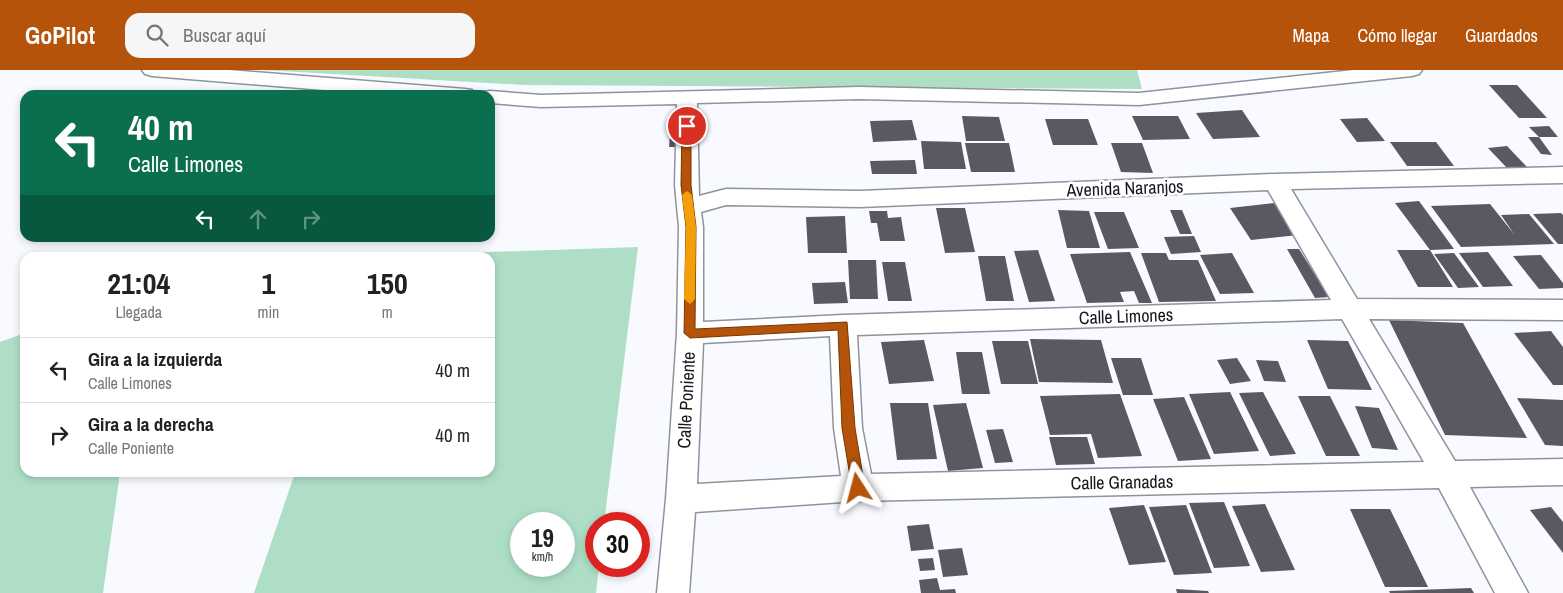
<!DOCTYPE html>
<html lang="es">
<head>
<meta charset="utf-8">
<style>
  :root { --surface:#fff; --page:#f6f6f6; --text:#222; --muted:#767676; --line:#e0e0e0; --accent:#b45309 }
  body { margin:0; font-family:"Archivo Narrow",sans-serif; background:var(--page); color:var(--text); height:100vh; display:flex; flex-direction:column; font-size:19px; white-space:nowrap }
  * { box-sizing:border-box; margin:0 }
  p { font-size:16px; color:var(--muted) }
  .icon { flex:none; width:28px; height:28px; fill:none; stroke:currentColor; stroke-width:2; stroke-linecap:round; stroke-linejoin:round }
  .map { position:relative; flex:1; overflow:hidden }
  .drawer { position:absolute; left:20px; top:182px; width:475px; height:225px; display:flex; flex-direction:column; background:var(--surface); border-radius:15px; box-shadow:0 2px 8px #0003 }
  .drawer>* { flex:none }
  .banner { position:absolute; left:20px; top:20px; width:475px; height:152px; border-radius:15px; box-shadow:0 2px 8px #0003; background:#0b6e4f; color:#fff; overflow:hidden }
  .speed { position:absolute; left:510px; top:442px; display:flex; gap:10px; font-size:25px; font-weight:700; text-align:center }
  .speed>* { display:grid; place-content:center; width:65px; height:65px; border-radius:50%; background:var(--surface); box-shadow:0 2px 8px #0003; line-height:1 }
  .speed small { font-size:12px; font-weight:400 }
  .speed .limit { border:8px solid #d22; background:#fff; color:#111 }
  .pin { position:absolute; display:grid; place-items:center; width:42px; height:42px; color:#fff; margin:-21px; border:2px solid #fff; border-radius:50%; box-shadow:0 1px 5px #0007 }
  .me { position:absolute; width:55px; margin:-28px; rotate:351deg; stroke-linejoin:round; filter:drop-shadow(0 0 4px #0008) }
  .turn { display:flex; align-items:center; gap:18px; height:105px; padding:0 25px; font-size:22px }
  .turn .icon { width:65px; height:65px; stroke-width:2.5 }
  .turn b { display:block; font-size:35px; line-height:42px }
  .lanes { display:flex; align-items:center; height:48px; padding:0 25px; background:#0003; justify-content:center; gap:25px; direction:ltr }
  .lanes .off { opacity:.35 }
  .eta { display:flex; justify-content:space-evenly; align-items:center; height:85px; text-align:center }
  .eta b { font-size:30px; font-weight:800; line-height:35px }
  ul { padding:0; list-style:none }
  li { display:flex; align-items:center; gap:15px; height:65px; padding:0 25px; border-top:1px solid var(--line) }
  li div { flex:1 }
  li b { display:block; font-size:19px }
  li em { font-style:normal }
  header { display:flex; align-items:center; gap:30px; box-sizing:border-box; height:70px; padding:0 25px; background:var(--accent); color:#fff }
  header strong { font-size:24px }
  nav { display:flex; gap:28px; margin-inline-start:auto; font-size:18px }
  .search { width:350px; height:45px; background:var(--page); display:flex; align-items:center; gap:12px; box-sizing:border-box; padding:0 18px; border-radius:15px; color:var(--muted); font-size:19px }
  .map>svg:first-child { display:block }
</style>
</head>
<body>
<header>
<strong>GoPilot</strong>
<div class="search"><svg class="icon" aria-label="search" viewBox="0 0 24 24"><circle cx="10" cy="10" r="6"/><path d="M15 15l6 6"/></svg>Buscar aquí</div>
<nav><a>Mapa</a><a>Cómo llegar</a><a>Guardados</a></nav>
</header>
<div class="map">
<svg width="1563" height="523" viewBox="0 0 1563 523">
  <rect width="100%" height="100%" fill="#f8faff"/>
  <path fill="#aedfc6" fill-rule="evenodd" d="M 263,0 L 1137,0 L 1142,19 L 525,15 Z
    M 638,177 L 604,454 L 596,454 L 596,496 L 599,496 L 596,523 L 254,523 L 295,403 L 490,402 L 490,188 L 370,187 L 371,186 ZM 521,454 L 564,454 L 564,496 L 521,496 Z
    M 25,263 L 25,402 L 118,403 L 119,410 L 103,523 L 0,523 L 0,272 Z"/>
  <path fill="#5a5963" d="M 1489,15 L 1517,15 L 1547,48 L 1519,48 Z
    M 1242,40 L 1260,67 L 1213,69 L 1196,43 Z
    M 962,46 L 999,47 L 1005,71 L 966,71 Z
    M 1132,46 L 1178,46 L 1190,69 L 1143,70 Z
    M 1367,48 L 1385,71 L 1357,72 L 1340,49 Z
    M 1045,49 L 1088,49 L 1098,75 L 1053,75 Z
    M 912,50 L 917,70 L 873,72 L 870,51 Z
    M 1549,56 L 1558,67 L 1539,67 L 1529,57 Z
    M 670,65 L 684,65 L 683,77 L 669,77 Z
    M 1528,67 L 1539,67 L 1552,85 L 1541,84 Z
    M 921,71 L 961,72 L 966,99 L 924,99 Z
    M 1390,72 L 1436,72 L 1454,96 L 1407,96 Z
    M 965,73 L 1009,73 L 1015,102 L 971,102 Z
    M 1111,73 L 1142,73 L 1153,103 L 1121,102 Z
    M 1507,76 L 1527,97 L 1507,98 L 1488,78 Z
    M 915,90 L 917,104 L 872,104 L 870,91 Z
    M 1419,131 L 1454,179 L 1430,180 L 1395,133 Z
    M 1275,133 L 1298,165 L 1251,170 L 1230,138 Z
    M 1490,134 L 1514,164 L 1501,145 L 1529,144 L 1554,174 L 1461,177 L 1431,136 Z
    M 936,138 L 965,138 L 975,182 L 945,183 Z
    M 1058,140 L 1089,141 L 1100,178 L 1067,178 Z
    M 1170,140 L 1182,140 L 1192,164 L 1180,164 Z
    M 869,141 L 887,141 L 888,148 L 901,147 L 905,171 L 880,171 L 877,153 L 871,153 Z
    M 1094,142 L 1124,142 L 1139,178 L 1108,179 Z
    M 1561,143 L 1563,145 L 1563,174 L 1558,174 L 1533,144 Z
    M 845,146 L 847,183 L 808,183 L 806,147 Z
    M 1194,166 L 1201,182 L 1171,184 L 1164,167 Z
    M 1287,179 L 1299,179 L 1329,227 L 1315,228 Z
    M 1038,180 L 1055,231 L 1029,232 L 1014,181 Z
    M 1397,180 L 1430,180 L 1453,217 L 1418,217 Z
    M 1130,182 L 1152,233 L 1139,233 L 1134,221 L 1120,222 L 1124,232 L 1087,233 L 1070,184 Z
    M 1488,182 L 1513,216 L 1483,217 L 1459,183 Z
    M 1141,183 L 1166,183 L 1169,190 L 1198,190 L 1216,231 L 1159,232 Z
    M 1232,183 L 1254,223 L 1220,224 L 1200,185 Z
    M 1454,183 L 1479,217 L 1458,218 L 1434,184 Z
    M 1541,185 L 1563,213 L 1563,218 L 1539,219 L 1513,186 Z
    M 978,186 L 1005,186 L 1014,231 L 986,231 Z
    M 848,190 L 876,190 L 878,229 L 850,229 Z
    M 882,192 L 905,192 L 912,231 L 888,231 Z
    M 845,212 L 848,233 L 814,234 L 812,213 Z
    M 1389,250 L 1463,253 L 1527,368 L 1445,365 Z
    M 1551,261 L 1563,277 L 1563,315 L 1553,315 L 1514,263 Z
    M 1030,269 L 1101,270 L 1113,313 L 1039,312 Z
    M 924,270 L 934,311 L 889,314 L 881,272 Z
    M 1307,270 L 1348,271 L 1372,320 L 1328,319 Z
    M 992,271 L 1028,271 L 1038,314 L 1001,314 Z
    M 956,282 L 982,282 L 990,324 L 962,324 Z
    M 1111,288 L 1141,288 L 1153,325 L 1123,325 Z
    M 1237,288 L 1251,311 L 1230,314 L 1217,290 Z
    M 1256,290 L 1278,291 L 1286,312 L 1264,311 Z
    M 1230,322 L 1259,381 L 1214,384 L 1189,324 Z
    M 1263,322 L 1296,384 L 1270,386 L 1239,323 Z
    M 1120,324 L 1142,386 L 1098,388 L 1091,364 L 1050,365 L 1040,326 Z
    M 1298,326 L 1330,326 L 1360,386 L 1326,386 Z
    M 1184,327 L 1211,389 L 1178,391 L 1153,329 Z
    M 1517,328 L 1563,330 L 1563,376 L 1545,375 Z
    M 890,333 L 928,333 L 937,389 L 897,390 Z
    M 966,333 L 983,398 L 948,401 L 933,335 Z
    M 1355,336 L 1379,338 L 1398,380 L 1372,378 Z
    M 1003,359 L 1013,392 L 995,393 L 986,360 Z
    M 1049,367 L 1087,367 L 1095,394 L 1056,395 Z
    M 1224,432 L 1250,496 L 1214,498 L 1189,433 Z
    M 1265,434 L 1295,500 L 1261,502 L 1232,436 Z
    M 1144,435 L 1166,492 L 1129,495 L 1109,438 Z
    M 1186,435 L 1212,503 L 1174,505 L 1149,437 Z
    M 1551,437 L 1563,452 L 1563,483 L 1530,440 Z
    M 1350,439 L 1390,439 L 1428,517 L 1385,517 Z
    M 929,454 L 934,479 L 911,481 L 907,456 Z
    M 962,478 L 968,505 L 943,507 L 938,480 Z
    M 933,488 L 935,500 L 920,501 L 918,489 Z
    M 937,508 L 940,520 L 955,519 L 956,523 L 921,523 L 919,510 Z
    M 1471,518 L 1474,523 L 1390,523 L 1389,521 Z
    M 1176,519 L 1208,521 L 1209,523 L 1177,523 Z"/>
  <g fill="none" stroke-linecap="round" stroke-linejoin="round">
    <defs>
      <path id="street" d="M 142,0 L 229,0 L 465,19 L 472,20 L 475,25 L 386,25 L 152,6 L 145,4 Z
        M 1354,0 L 1422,0 L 1419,4 L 1412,6 L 1139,35 L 859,29 L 697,33 L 699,126 L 726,119 L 860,121 L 1275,104 L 1563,97 L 1563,113 L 1291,119 L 1357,229 L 1563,230 L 1563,250 L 1369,249 L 1455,391 L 1563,389 L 1563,415 L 1470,417 L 1528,523 L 1495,523 L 1439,418 L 858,431 L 695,442 L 689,523 L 657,523 L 666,429 L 677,263 L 679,157 L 675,115 L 677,34 L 541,37 L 490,33 L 490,25 L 481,25 L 483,22 L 490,21 L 541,25 L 859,17 L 1139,23 ZM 1268,120 L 1331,230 L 843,245 L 703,252 L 703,157 L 701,142 L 726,135 L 860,137 ZM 1342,249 L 1424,392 L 871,404 L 862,358 L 857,265 ZM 830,266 L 834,358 L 841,406 L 697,414 L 703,273 Z"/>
    </defs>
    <use href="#street" stroke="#8e939d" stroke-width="3"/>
    <use href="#street" fill="#fff" fill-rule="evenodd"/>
  </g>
  <path fill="#b45309" stroke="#753606" d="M 687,53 L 691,56 L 691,115 L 696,157 L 695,259 L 847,252 L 855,358 L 865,418 L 863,422 L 858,424 L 854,422 L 852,418 L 842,358 L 838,260 L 690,268 L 684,263 L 686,157 L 681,115 L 682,56 Z"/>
  <path fill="#f59e0b" d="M 687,121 L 692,125 L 696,157 L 695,229 L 690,234 L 684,229 L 686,157 L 682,125 Z"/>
  <g text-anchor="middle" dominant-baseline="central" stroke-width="5" stroke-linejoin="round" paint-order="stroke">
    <g font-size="18" fill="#17181c" stroke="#fff">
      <text transform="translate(1125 118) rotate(-2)">Avenida Naranjos</text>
      <text transform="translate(1126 246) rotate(-2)">Calle Limones</text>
      <text transform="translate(686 330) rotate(-87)">Calle Poniente</text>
      <text transform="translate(1122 412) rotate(-1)">Calle Granadas</text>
    </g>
  </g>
</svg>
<div class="speed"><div>19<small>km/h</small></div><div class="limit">30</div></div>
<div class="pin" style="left:687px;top:56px;background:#d93025"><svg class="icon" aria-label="arrive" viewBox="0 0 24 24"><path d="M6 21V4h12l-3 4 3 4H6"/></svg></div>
<svg class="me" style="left:858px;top:418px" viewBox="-20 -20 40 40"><path d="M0-17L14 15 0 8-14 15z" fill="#b45309" stroke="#fff" stroke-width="4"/></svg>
<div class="banner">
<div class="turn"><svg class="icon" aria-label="left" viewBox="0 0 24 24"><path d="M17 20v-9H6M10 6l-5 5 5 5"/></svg><div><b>40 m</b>Calle Limones</div></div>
<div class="lanes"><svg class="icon" aria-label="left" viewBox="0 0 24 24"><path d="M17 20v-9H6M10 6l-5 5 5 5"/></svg><svg class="icon off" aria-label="ahead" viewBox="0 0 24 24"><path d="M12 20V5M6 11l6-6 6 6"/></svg><svg class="icon off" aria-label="right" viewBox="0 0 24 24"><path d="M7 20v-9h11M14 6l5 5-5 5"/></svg></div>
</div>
<section class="drawer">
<div class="eta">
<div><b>21:04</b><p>Llegada</p></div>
<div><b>1</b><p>min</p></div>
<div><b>150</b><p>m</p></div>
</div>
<ul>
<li><svg class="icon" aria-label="left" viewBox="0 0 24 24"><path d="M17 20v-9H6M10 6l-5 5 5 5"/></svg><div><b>Gira a la izquierda</b><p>Calle Limones</p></div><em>40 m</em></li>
<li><svg class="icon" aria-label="right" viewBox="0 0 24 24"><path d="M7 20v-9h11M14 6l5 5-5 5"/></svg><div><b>Gira a la derecha</b><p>Calle Poniente</p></div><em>40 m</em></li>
</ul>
</section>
</div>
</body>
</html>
